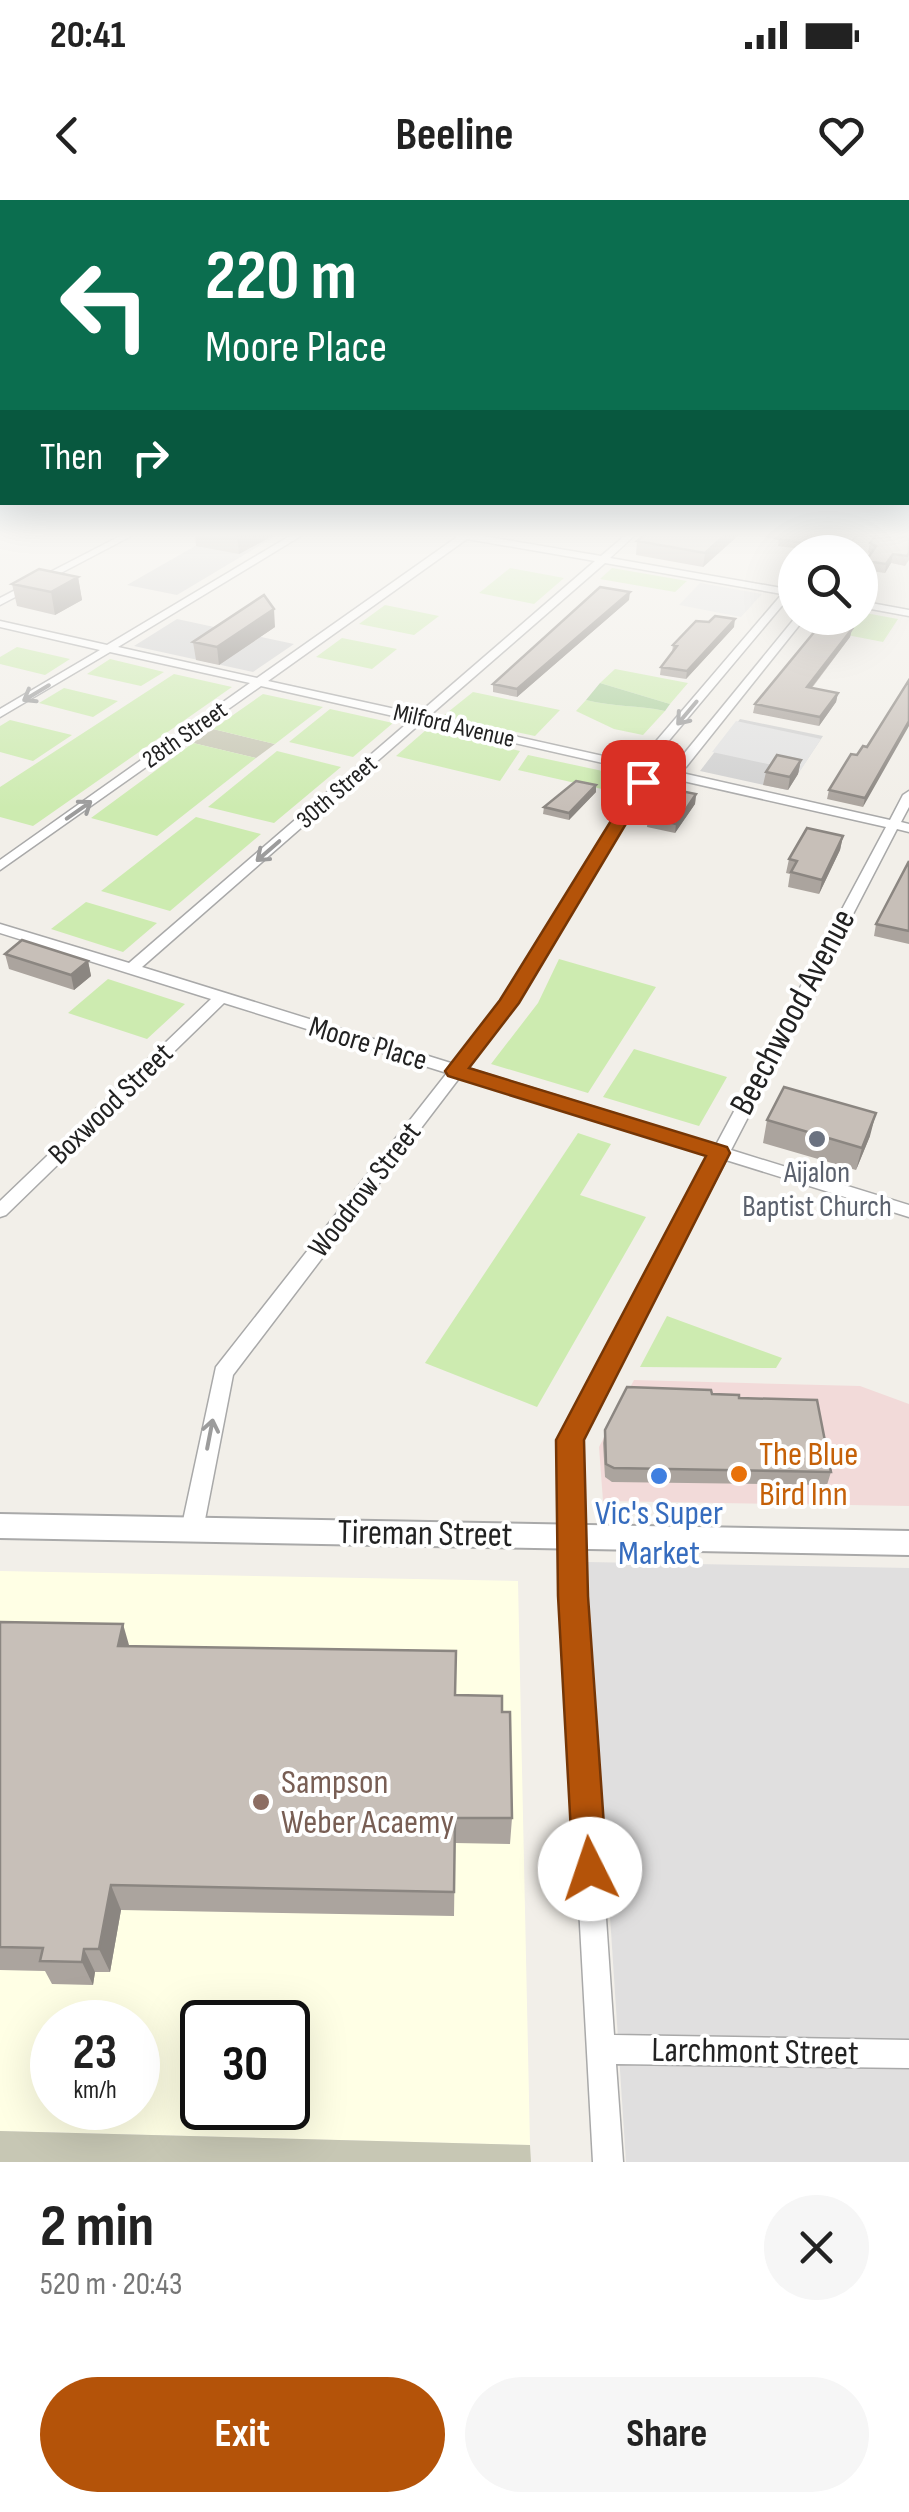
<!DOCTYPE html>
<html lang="en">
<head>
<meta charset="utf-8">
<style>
  :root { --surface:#fff; --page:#f6f6f6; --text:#222; --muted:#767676; --accent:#b45309 }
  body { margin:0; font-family:"Sofia Sans Condensed",sans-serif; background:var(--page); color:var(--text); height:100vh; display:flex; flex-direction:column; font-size:38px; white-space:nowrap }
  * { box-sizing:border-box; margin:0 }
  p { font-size:32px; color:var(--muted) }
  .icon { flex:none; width:55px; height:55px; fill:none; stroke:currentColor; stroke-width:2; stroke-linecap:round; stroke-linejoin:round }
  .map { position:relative; height:1962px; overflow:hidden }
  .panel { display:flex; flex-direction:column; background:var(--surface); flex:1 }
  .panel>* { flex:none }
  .banner { position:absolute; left:0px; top:0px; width:910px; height:305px; box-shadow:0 10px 40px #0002; background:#0b6e4f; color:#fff; overflow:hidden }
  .fabs { position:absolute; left:778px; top:335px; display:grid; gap:20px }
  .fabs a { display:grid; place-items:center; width:100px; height:100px; border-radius:50%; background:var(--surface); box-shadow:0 10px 40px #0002; font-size:50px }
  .speed { position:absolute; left:30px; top:1800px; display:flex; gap:20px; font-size:50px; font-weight:700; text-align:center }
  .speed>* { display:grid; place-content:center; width:130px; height:130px; border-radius:50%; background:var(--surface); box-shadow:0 10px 40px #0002; line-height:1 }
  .speed small { font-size:25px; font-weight:400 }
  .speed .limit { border:5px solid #111; border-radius:15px; background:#fff; color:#111 }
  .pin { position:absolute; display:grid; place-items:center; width:85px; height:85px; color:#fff; margin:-42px; border-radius:20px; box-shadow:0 5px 15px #0006 }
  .me { position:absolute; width:110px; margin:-55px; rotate:356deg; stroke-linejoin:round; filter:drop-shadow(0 0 8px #0008) }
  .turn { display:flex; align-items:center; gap:35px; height:210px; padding:0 40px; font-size:45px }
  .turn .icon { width:130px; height:130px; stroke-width:2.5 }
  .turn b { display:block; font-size:70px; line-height:85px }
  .then { display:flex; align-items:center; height:95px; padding:0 40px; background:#0003; gap:20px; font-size:38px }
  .round { display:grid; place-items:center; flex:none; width:105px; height:105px; border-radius:52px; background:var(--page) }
  .headline { display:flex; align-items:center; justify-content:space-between; height:170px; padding:0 40px }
  h1 { font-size:60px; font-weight:700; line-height:75px }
  .cta { display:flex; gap:20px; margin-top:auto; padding:20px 40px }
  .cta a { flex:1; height:115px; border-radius:60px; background:var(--accent); color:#fff; font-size:40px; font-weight:700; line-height:115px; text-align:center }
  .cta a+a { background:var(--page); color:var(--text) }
  .status { display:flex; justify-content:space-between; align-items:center; height:70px; padding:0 50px; background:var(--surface); direction:ltr }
  .status svg { height:28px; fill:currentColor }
  header { display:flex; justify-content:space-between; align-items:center; height:130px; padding:0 40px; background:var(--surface); font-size:45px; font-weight:700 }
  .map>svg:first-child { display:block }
</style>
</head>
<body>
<div class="status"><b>20:41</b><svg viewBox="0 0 49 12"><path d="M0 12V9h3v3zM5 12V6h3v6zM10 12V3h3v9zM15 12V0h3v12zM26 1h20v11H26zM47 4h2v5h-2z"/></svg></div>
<header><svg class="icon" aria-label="back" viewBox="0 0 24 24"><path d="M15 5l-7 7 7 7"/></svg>Beeline<svg class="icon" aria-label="heart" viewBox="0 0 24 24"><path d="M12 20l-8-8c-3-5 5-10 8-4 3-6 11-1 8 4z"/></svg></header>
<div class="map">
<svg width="909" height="1962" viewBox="0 0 909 1962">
  <rect width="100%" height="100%" fill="#f2efe9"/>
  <path fill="#e0dfdf" d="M 587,1362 L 909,1368 L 909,1962 L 626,1962 Z"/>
  <path fill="#f2dad9" d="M 634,1180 L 860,1186 L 909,1204 L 909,1306 L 603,1301 L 599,1247 Z"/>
  <path fill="#ffffe5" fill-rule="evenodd" d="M 0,1371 L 518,1381 L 530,1945 L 0,1931 ZM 52,1822 L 138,1822 L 138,1908 L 52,1908 ZM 202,1822 L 288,1822 L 288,1908 L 202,1908 Z"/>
  <path fill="#d0d0d0" d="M 216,334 L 279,334 L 177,395 L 127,385 Z
    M 177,419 L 294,444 L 253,472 L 134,446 Z
    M 740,519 L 823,536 L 787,590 L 700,571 Z"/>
  <path fill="#c7c7b4" d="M 213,529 L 275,544 L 256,558 L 193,543 Z
    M 0,1931 L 530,1945 L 531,1962 L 0,1962 Z"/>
  <path fill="#cdebb0" d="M 510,368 L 564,378 L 534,404 L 479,393 Z
    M 612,368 L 687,381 L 675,392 L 600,379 Z
    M 385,405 L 439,416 L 414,435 L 359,424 Z
    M 860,412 L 898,419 L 883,442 L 811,428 L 819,418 L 860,418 Z
    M 342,438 L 397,449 L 372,469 L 316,457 Z
    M 17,447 L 70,459 L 45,475 L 0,464 L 0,457 Z
    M 110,459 L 164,472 L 141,486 L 87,474 Z
    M 615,469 L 688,483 L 670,504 L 600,483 Z
    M 174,474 L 232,487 L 33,626 L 0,617 L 0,587 Z
    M 64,488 L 118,501 L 93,517 L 39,503 Z
    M 473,492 L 560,510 L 535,536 L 443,516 Z
    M 263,494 L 323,507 L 275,544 L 213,529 Z
    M 586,500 C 613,507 638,505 665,511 L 643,535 L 614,529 L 576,511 Z
    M 330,509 L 393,523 L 353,557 L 289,542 Z
    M 10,520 L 72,535 L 33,561 L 0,552 L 0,526 Z
    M 426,530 L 520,551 L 500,581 L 396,556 Z
    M 193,543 L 256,558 L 157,636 L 91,618 Z
    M 277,551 L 341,567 L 274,623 L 208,607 Z
    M 528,555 L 626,576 L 615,592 L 518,570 Z
    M 196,617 L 261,634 L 170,711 L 101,691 Z
    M 86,702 L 157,723 L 123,752 L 51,729 Z
    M 559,759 L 656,787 L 588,893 L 491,864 L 538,803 Z
    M 108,779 L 185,804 L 147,839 L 68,813 Z
    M 634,849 L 727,877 L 699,926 L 603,897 Z
    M 578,933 L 611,944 L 580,995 L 646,1017 L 537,1207 L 425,1163 Z
    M 667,1116 L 782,1158 L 776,1168 L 640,1167 Z"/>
  <path fill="#add19e" d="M 600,483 L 670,504 L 665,511 C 638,505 613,507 586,500 Z"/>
  <path fill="#e2e2e2" d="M 700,383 L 762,394 L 741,417 L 679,405 Z
    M 736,521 L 821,539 L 800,571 L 712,552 Z"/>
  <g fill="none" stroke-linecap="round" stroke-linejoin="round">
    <defs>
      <path id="minor" d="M 124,334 L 135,334 L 0,405 L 0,398 Z
        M 293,334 L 304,334 L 118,447 L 257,478 L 457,337 L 452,334 L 471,334 L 601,356 L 627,334 L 636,334 L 610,358 L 787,389 L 795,382 L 795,396 L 791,395 L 656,556 L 661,568 L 678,561 L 795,418 L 805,418 L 686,567 L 673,571 L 890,620 L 903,595 L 909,591 L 909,607 L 901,622 L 909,624 L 909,632 L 897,629 L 731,950 L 909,1005 L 909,1017 L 726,960 L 580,1240 L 584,1396 L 614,1835 L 909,1840 L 909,1868 L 616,1864 L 623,1962 L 593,1962 L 562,1396 L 560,1240 L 711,955 L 460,877 L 233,1175 L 203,1330 L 200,1337 L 192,1339 L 184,1337 L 181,1330 L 216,1167 L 447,873 L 224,803 L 6,1015 L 0,1017 L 0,1001 L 211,799 L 0,733 L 0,724 L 129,763 L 411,520 L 261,486 L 0,670 L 0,660 L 250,483 L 110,452 L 0,517 L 0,509 L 100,450 L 0,427 L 0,421 L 107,445 ZM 467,339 L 595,361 L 418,514 L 268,481 ZM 605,363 L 782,394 L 646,553 L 648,566 L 428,517 ZM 422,522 L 647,573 L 639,578 L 502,801 L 454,864 L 142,767 ZM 661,576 L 886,627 L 716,945 L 467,868 L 517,803 L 650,580 Z
        M 848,334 L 857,334 L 841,352 L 832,352 Z
        M 860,401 L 909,410 L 909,416 L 860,407 Z"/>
      <path id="tertiary" d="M 0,1314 L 909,1331 L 909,1355 L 0,1338 Z"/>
    </defs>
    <use href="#minor" stroke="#a9a9a9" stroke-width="3"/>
    <use href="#tertiary" stroke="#a9a9a9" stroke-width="4"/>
    <use href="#minor" fill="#fff" fill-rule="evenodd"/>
    <use href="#tertiary" fill="#fff" fill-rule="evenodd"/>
  </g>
  <path fill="#aba49e" d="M 195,334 L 276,334 L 239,354 L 196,346 Z
    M 646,334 L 740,334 L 703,367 L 636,355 L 637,341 Z
    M 749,334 L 815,334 L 801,349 L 778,346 L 779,340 Z
    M 909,334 L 909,360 L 905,366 L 891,363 L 885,373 L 864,370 L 866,361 L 871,354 L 868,352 L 870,343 Z
    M 78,377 L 82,400 L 55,415 L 17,406 L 12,384 Z
    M 629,400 L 517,497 L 493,492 L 493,484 Z
    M 275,427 L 219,465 L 196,460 L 193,442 Z
    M 734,427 L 686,479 L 660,475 L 661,467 L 672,452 L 673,445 Z
    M 852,429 L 850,437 L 812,488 L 838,493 L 836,502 L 819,526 L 753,513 L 755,504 Z
    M 909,480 L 863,607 L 827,599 L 829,590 L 857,555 L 867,547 Z
    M 801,560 L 798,574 L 788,590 L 763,585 L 766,572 Z
    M 596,585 L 596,592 L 569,620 L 543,614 L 544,607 Z
    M 696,594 L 695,604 L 675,633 L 647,627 L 648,617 Z
    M 843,636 L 840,650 L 819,694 L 788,687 L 790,674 L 786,673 L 789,659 Z
    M 909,661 L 909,744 L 874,736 L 876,724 Z
    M 5,754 L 88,761 L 91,776 L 74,790 L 9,769 Z
    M 767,920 L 870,936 L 856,970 L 763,943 Z
    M 712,1194 L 739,1198 L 831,1272 L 827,1285 L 612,1282 L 605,1277 L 603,1243 L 605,1230 Z
    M 0,1422 L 129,1446 L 456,1495 L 502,1512 L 512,1618 L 510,1644 L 455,1643 L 454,1716 L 121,1710 L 110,1772 L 95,1772 L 93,1785 L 52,1784 L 45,1771 L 0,1770 Z"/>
  <path fill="#8b8681" d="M 237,334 L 276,334 L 239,354 Z
    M 726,334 L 740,334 L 703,367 L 705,353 Z
    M 810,334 L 815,334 L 801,349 L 802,343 Z
    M 893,354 L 891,363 L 885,373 L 886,364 Z
    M 78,377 L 82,400 L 55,415 L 51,392 Z
    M 630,392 L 629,400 L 517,497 L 517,489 Z
    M 274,409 L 275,427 L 219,465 L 217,447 Z
    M 735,419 L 734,427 L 686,479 L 687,471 Z
    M 852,429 L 850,437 L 805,496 L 807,487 Z
    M 838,493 L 836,502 L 819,526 L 820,517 Z
    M 909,521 L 909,526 L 863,607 L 865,598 Z
    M 801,560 L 798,574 L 788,590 L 790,577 Z
    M 596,585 L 596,592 L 569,620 L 569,613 Z
    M 696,594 L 695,604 L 675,633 L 676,624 Z
    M 843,636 L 840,650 L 819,694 L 822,680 Z
    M 88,761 L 91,776 L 74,790 L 71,775 Z
    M 876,913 L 870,936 L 856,970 L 862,948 Z
    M 123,1424 L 131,1452 L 118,1446 Z
    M 111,1685 L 121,1710 L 110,1772 L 99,1749 Z
    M 84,1749 L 95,1772 L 93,1785 L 82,1762 Z"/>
  <path fill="#c7bfb8" stroke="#8b8681" stroke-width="2.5" d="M 646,334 L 726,334 L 705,353 L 637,341 Z
    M 780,334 L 810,334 L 802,343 L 779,339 L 784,334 Z
    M 877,334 L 909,334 L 909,353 L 907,356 L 893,354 L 886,364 L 866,361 L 876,346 L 870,343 Z
    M 39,369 L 78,377 L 51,392 L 12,384 Z
    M 600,387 L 630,392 L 517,489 L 493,484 Z
    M 264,395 L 274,409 L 217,447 L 193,442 Z
    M 715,416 L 735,419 L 687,471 L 661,467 L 677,446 L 673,445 L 696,421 L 709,422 Z
    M 820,425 L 852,429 L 807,487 L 838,493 L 820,517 L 755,504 Z
    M 909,480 L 909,521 L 865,598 L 829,590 L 851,554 L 857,555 L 863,546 L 867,547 Z
    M 777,555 L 801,560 L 790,577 L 766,572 Z
    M 576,581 L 596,585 L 569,613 L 544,607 Z
    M 671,589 L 696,594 L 676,624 L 648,617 Z
    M 807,628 L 843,636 L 822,680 L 791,672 L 797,661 L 789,659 Z
    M 909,661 L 909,731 L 876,724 Z
    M 22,740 L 88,761 L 71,775 L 5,754 Z
    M 784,887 L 876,913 L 862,948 L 767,920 Z
    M 627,1187 L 711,1190 L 712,1194 L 739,1195 L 739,1198 L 817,1200 L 831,1272 L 614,1268 L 606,1264 L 605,1230 Z
    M 0,1422 L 123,1424 L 118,1446 L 456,1451 L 455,1495 L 502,1496 L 502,1512 L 510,1512 L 512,1618 L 455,1618 L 454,1692 L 111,1685 L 99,1749 L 84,1749 L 82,1762 L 40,1761 L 43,1748 L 0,1747 Z"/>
  <defs><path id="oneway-shaft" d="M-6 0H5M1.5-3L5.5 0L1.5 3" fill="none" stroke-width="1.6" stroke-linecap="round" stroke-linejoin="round" transform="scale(2.5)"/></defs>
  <g stroke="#9c9c9c">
    <use href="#oneway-shaft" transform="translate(36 493) rotate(149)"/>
    <use href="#oneway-shaft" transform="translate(687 513) rotate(130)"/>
    <use href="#oneway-shaft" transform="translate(79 610) rotate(-35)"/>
    <use href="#oneway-shaft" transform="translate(268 651) rotate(139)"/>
    <use href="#oneway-shaft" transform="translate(210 1234) rotate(-79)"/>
  </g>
  <linearGradient id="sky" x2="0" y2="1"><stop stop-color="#8fc0e4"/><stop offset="0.55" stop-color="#f9f8f5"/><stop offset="1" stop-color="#f9f8f5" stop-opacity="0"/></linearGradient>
  <rect width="909" height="608" fill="url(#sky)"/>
  <path fill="#b45309" stroke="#753606" stroke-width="2.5" d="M 643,577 L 651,582 L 519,803 L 469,868 L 727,947 L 730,953 L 584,1240 L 588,1396 L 607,1669 L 602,1681 L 590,1686 L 578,1681 L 573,1669 L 558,1396 L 556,1240 L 706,956 L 448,876 L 445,871 L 500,800 L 635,582 Z"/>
  <circle fill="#6b7280" stroke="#fff" stroke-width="4" cx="817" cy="939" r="10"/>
  <circle fill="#e8710a" stroke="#fff" stroke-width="4" cx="739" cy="1274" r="10"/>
  <circle fill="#3f7fe0" stroke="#fff" stroke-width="4" cx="659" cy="1276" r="10"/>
  <circle fill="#8d6e63" stroke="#fff" stroke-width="4" cx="261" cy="1602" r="10"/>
  <g text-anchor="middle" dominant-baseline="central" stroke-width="8" stroke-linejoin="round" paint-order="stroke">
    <g font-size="25" fill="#222" stroke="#fff">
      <text transform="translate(454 526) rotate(13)">Milford Avenue</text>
      <text transform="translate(185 535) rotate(-35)">28th Street</text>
      <text transform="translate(337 592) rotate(-41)">30th Street</text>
    </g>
    <g font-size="30" fill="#222" stroke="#fff">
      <text transform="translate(368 844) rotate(17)">Moore Place</text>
      <text transform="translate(111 904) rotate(-44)">Boxwood Street</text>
      <text transform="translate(365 990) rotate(-52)">Woodrow Street</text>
    </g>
    <g font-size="30" fill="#5b616d" stroke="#fff">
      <text x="817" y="973">Aijalon<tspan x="817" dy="34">Baptist Church</tspan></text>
    </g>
    <g font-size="35" fill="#222" stroke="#fff">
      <text transform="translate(793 812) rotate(-62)">Beechwood Avenue</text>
      <text transform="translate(425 1334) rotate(1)">Tireman Street</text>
      <text transform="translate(755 1852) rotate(1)">Larchmont Street</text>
    </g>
    <g font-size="35" fill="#c56008" stroke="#fff" text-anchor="start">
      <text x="759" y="1254">The Blue<tspan x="759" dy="40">Bird Inn</tspan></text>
    </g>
    <g font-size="35" fill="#366cbe" stroke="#fff">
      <text x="659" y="1313">Vic's Super<tspan x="659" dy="40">Market</tspan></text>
    </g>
    <g font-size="35" fill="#785e54" stroke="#fff" text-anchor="start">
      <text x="281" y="1582">Sampson<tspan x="281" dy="40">Weber Acaemy</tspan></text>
    </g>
  </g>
</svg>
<div class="fabs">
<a><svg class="icon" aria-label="search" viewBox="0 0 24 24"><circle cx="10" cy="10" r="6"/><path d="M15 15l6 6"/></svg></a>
</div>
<div class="speed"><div>23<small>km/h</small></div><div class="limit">30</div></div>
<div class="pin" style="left:643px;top:582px;background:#d93025"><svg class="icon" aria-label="arrive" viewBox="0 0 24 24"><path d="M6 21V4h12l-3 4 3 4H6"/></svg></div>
<svg class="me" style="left:590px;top:1669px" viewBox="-20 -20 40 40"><circle r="19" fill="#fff"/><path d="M0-13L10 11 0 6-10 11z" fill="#b45309"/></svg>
<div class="banner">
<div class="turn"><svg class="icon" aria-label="left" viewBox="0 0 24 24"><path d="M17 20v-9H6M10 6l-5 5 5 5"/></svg><div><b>220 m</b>Moore Place</div></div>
<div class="then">Then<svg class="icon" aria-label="right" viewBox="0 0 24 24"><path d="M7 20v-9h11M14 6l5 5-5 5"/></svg></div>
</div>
</div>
<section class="panel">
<div class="headline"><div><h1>2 min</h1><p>520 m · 20:43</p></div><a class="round"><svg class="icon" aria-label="close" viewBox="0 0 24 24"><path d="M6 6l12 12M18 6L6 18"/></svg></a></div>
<div class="cta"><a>Exit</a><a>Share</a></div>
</section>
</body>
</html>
